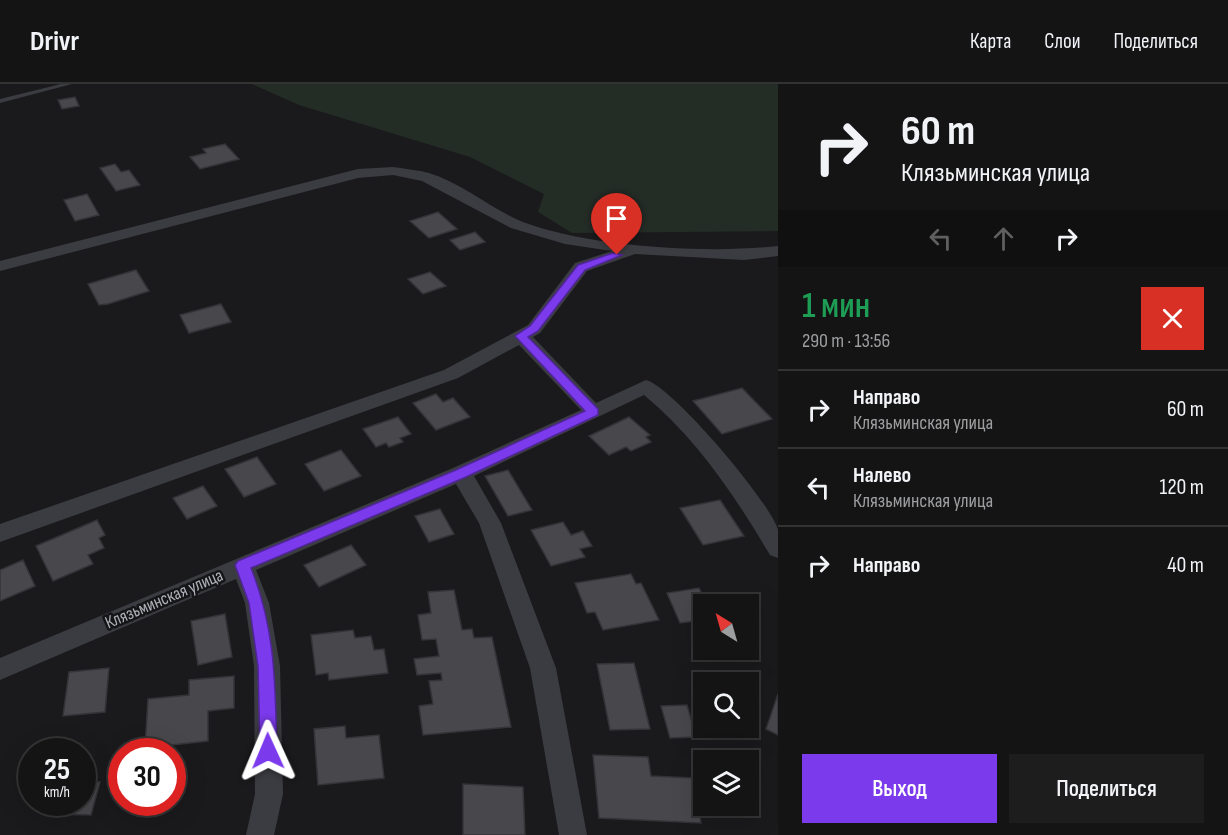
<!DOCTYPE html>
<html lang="ru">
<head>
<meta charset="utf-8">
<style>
  :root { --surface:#141415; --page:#1d1d1e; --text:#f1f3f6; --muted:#9d9ea0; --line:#333334; --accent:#7c3aed }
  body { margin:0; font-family:"Sofia Sans Condensed",sans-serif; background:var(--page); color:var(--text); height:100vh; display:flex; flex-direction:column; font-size:22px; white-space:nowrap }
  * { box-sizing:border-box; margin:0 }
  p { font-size:20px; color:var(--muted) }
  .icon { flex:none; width:33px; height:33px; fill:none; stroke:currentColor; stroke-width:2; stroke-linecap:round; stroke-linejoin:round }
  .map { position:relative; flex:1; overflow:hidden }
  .details { display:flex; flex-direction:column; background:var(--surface); width:450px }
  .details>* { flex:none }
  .top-card { background:#141415; color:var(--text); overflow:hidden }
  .needle { width:39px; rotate:323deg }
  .fabs { position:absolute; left:693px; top:510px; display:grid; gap:12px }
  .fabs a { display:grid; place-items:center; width:66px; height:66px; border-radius:0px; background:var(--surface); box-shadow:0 6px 24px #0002,0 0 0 2px var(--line); font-size:30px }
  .speed { position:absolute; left:18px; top:654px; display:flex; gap:12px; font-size:30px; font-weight:700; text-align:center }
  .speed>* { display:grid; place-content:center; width:78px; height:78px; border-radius:50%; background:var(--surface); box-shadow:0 6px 24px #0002,0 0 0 2px var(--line); line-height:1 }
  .speed small { font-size:15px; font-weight:400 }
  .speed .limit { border:9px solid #d22; background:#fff; color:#111 }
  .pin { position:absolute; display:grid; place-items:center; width:51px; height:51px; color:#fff; margin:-62px -26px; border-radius:50% 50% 50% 0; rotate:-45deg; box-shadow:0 0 6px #0007 }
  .pin .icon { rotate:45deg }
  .me { position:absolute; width:66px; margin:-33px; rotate:359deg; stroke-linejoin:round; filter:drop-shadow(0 0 4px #0008) }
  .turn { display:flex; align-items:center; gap:21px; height:126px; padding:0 24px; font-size:27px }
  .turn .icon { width:78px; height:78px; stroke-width:2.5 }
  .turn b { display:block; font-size:42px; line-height:51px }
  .lanes { display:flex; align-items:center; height:57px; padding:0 24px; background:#0003; justify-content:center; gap:30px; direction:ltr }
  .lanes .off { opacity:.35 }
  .round { display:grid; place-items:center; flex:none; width:63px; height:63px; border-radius:0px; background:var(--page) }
  .headline { display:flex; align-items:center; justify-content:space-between; height:102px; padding:0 24px }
  h1 { font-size:36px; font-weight:600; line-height:45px; color:#1e9e55 }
  .action { display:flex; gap:12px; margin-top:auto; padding:12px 24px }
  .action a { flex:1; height:69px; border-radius:0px; background:var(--accent); color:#fff; font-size:24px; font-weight:600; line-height:69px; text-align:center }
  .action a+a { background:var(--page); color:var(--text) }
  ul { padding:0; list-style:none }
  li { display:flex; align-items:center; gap:18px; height:78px; padding:0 24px; border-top:2px solid var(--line) }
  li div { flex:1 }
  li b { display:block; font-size:22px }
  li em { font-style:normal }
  header { display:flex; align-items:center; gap:36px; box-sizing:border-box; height:84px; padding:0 30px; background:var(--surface); border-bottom:2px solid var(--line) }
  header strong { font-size:28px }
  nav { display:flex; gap:33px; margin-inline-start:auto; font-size:21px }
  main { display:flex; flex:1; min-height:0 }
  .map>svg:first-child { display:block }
</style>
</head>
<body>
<header>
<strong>Drivr</strong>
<nav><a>Карта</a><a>Слои</a><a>Поделиться</a></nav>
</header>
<main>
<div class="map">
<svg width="778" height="751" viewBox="0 0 778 751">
  <rect width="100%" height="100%" fill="#1a1a1c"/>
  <path fill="#242c26" d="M 252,0 L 778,0 L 778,147 L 572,149 L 538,128 L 544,110 L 470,73 L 299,21 Z"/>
  <path fill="#47474c" stroke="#343438" stroke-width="1.5" d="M 75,13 L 79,22 L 62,25 L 58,16 Z
    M 225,60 L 239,75 L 200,85 L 190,73 L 206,69 L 203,65 Z
    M 115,80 L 121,88 L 129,86 L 140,101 L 116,107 L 100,84 Z
    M 87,110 L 99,131 L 75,137 L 64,116 Z
    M 438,128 L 457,145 L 429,154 L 410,137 Z
    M 475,148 L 485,158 L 460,166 L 450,156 Z
    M 136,186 L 149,207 L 108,220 L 99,221 L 88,200 Z
    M 430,188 L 446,202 L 423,210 L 408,195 Z
    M 221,220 L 231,238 L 189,249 L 180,231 Z
    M 742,304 L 772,335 L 722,350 L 693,317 Z
    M 436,310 L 443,318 L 453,314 L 470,333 L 436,346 L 413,319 Z
    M 398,333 L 411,350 L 400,354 L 403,358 L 389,363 L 386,359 L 376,363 L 363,345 Z
    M 629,333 L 650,351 L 646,353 L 651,358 L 631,367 L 626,363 L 609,371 L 589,352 Z
    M 341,366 L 361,392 L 324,407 L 305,380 Z
    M 257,373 L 276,400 L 244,413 L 225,385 Z
    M 508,386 L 532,426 L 508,432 L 485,392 Z
    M 203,402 L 217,422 L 187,435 L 173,414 Z
    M 720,416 L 744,452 L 703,461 L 680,424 Z
    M 440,425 L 454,450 L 429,458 L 415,432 Z
    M 97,436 L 105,451 L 99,454 L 104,464 L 88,471 L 93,480 L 53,497 L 36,462 Z
    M 563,438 L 571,451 L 583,447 L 592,462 L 580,465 L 585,473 L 551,482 L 531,446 Z
    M 351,461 L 366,481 L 319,503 L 304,481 Z
    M 23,476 L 35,502 L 0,517 L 0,486 Z
    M 631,490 L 636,500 L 641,499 L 659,536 L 603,546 L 595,528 L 587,529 L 575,499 Z
    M 699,504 L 707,520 L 704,520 L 704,536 L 680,539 L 667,509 Z
    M 454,506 L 462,546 L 472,545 L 474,554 L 492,553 L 511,643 L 423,651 L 419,622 L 433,620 L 429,597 L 442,596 L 441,589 L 417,591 L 414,575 L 439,572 L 436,555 L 422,556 L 418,531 L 431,529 L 428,508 Z
    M 225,530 L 232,573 L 198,581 L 191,537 Z
    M 353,546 L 355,554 L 371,552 L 374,566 L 384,565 L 388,589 L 329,596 L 328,589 L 316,591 L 311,551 Z
    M 634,579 L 650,645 L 610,646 L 597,580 Z
    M 109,584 L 105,628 L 63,632 L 69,588 Z
    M 234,592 L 234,624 L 208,627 L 208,657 L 145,664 L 148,615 L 189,611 L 189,596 Z
    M 778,610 L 778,651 L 766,645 Z
    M 687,621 L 696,653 L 670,654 L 661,622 Z
    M 345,642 L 346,654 L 379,651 L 384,694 L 318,701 L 314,645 Z
    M 593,671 L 648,673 L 651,692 L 693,694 L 701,739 L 599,734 Z
    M 82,698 L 100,698 L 91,731 L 46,730 L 50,718 L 82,718 Z
    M 463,700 L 523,703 L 525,751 L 463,751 Z"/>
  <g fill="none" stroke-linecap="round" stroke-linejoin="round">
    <path fill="#3b3c41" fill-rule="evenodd" d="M 61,0 L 72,0 L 0,19 L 0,15 Z"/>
    <path fill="#3b3c41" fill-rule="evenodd" d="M 393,83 C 405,85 418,86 429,89 C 462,99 491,125 523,138 C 588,163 709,170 778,162 L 778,172 L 744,176 L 635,170 L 587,187 L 540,249 L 533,253 L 596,319 L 646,296 C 673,303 771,419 778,446 C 778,454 778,466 778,474 L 770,471 C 735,412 697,355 644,311 L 474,392 L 501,439 L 556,584 L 587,751 L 559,751 L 530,584 L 479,439 L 456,400 L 256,486 L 269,519 L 280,582 L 283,710 L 274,751 L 246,751 L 255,710 L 254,582 L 245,519 L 236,495 L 0,596 L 0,574 L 453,384 L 581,326 L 519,261 L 458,294 L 0,458 L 0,440 L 444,286 L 528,241 L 575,179 L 612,167 L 565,160 L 511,144 L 422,97 L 393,91 L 358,94 L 0,187 L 0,177 L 358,85 Z"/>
  </g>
  <path fill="#7c3aed" stroke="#51269a" stroke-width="1.5" d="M 613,169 L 622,171 L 585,186 L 538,247 L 528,253 L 598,325 L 598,331 L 466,393 L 251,484 C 276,547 275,600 277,667 L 275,673 L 268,675 L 262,673 L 260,667 L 258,582 L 249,519 L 235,481 L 238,477 L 456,386 L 585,327 L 515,252 L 530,242 L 578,181 Z"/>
  <g text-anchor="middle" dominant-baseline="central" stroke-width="5" stroke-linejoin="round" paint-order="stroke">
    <g font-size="18" fill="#aeb1ba" stroke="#151517">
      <text transform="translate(164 515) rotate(-23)">Клязьминская улица</text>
    </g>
  </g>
</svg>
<div class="fabs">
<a><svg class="needle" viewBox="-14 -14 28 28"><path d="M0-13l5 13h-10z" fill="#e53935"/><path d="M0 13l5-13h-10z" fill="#9d9ea0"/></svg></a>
<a><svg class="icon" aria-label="search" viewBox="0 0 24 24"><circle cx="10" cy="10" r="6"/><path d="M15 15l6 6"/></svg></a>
<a><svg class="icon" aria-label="layers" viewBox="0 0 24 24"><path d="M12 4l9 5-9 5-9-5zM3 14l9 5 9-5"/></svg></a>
</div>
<div class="speed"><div>25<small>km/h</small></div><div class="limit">30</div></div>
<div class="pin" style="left:617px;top:171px;background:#d93025"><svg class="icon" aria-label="arrive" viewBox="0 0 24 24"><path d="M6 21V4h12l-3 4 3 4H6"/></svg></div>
<svg class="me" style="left:268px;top:667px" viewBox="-20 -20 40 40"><path d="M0-17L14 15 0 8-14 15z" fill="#7c3aed" stroke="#fff" stroke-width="4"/></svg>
</div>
<section class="details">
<div class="top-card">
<div class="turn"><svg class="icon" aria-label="right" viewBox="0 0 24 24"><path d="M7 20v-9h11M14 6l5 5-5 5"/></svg><div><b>60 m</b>Клязьминская улица</div></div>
<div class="lanes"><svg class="icon off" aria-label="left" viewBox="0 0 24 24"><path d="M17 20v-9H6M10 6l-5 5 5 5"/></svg><svg class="icon off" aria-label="ahead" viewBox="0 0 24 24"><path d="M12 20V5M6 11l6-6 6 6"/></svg><svg class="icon" aria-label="right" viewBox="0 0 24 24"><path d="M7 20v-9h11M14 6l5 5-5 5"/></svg></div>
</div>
<div class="headline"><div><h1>1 мин</h1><p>290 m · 13:56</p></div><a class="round" style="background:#d93025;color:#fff"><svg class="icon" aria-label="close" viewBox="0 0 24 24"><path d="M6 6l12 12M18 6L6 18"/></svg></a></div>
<ul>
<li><svg class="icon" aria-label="right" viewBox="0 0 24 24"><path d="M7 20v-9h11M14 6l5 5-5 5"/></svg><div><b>Направо</b><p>Клязьминская улица</p></div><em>60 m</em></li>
<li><svg class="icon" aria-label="left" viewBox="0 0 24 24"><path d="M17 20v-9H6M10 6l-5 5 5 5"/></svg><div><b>Налево</b><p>Клязьминская улица</p></div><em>120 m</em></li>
<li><svg class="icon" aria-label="right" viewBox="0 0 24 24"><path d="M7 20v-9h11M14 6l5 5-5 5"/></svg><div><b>Направо</b></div><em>40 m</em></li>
</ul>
<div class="action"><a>Выход</a><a>Поделиться</a></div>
</section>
</main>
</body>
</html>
